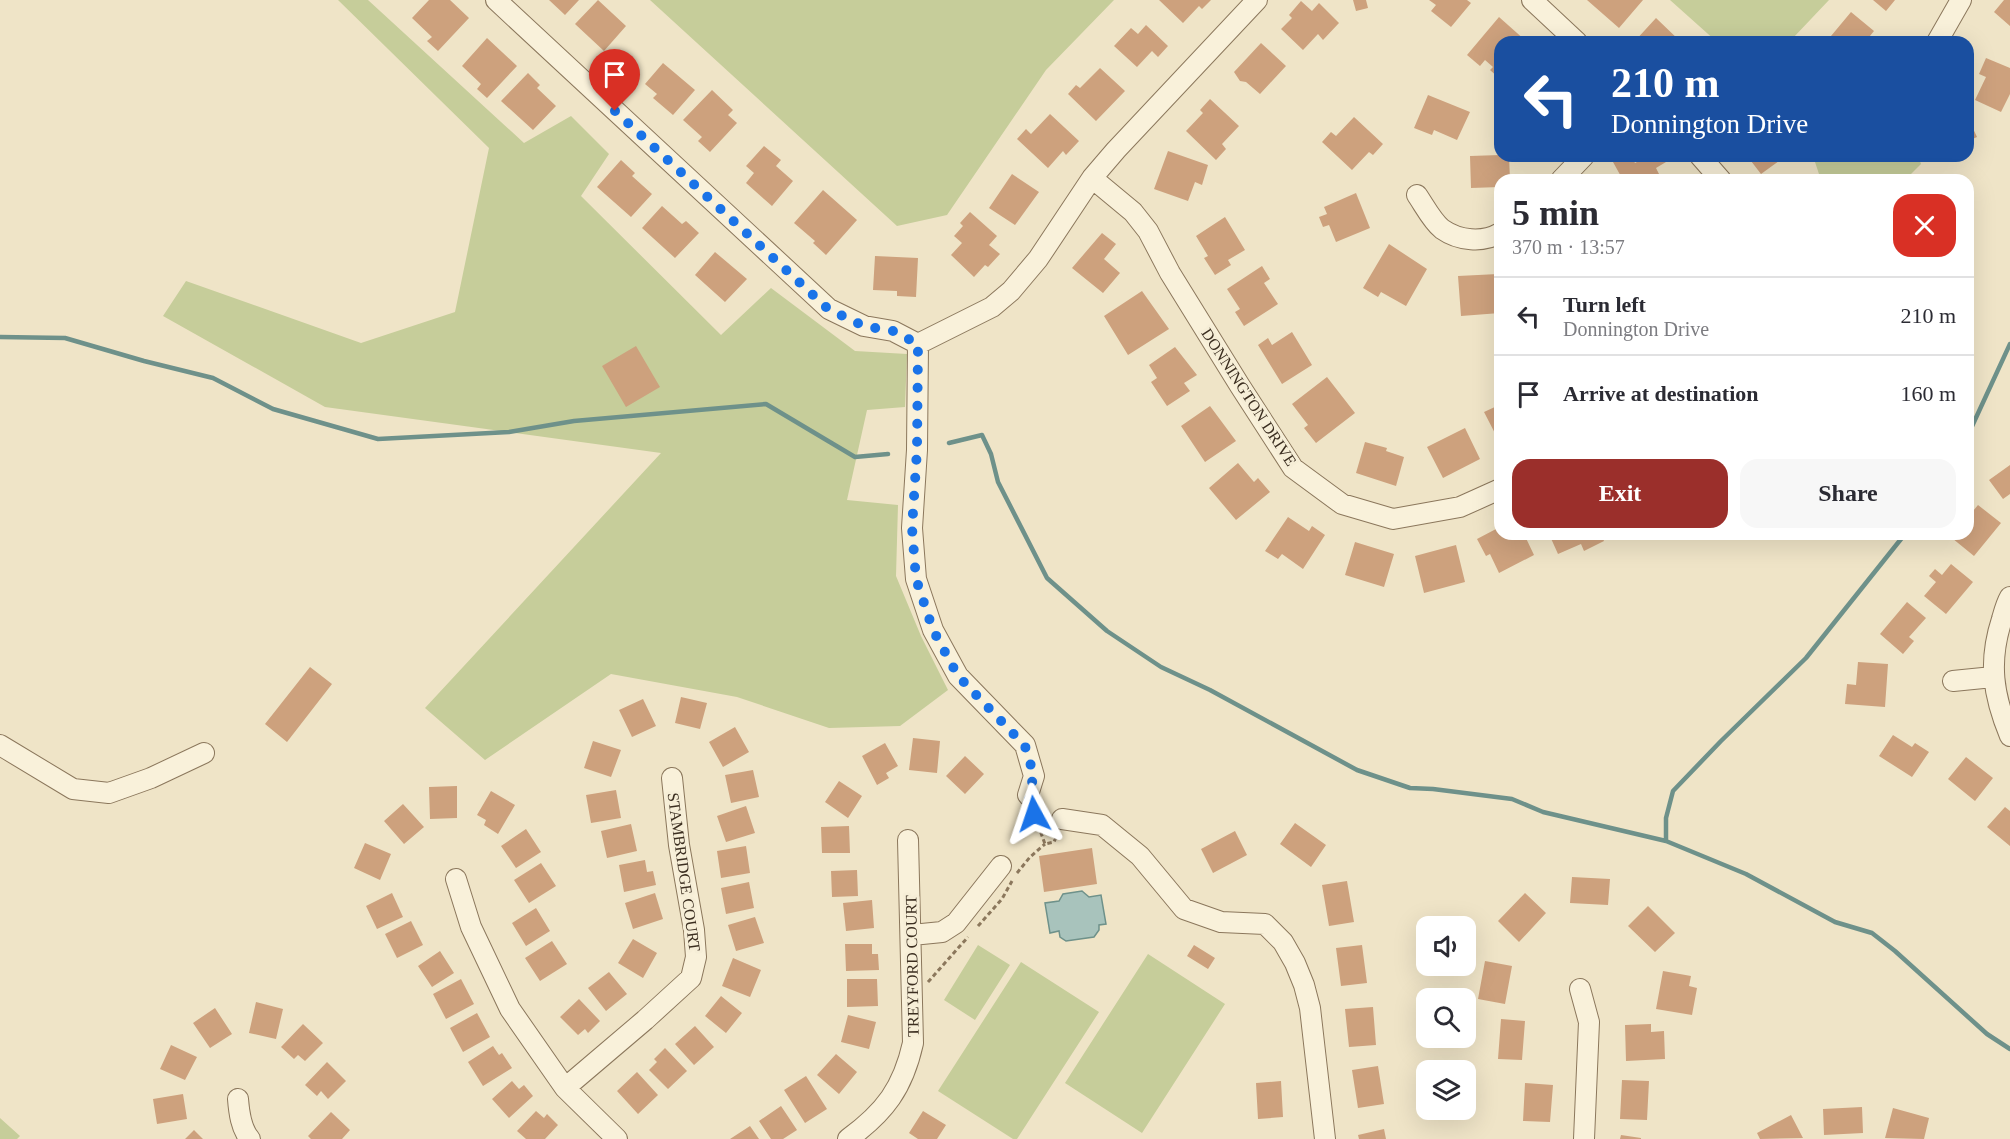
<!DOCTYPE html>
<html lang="en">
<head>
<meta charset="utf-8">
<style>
  :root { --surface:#fff; --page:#f7f7f7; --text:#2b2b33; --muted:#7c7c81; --line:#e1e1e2; --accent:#9b2f2b }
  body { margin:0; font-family:Georgia,serif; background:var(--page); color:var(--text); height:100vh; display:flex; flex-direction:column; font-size:22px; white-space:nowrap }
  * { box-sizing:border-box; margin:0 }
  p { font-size:20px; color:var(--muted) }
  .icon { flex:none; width:33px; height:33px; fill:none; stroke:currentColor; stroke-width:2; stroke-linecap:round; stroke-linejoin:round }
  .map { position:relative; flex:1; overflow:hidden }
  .details { position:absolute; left:1494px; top:174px; width:480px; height:366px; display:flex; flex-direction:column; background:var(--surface); border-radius:18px; box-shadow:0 6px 24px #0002 }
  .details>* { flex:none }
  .guide { position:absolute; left:1494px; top:36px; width:480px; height:126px; border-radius:18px; box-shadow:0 6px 24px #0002; background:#1a4fa0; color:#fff; overflow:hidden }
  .tools { position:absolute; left:1416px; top:916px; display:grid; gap:12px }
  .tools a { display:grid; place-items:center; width:60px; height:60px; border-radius:12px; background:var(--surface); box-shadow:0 6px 24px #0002; font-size:30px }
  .pin { position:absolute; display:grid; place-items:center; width:51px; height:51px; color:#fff; margin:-62px -26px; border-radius:50% 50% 50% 0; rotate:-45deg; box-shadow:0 0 6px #0007 }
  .pin .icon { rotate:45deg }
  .me { position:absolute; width:66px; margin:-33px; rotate:355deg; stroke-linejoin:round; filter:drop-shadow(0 0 4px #0008) }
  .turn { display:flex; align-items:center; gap:21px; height:126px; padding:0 18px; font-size:27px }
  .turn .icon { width:78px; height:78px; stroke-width:2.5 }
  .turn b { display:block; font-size:42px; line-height:51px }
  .round { display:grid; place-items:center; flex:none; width:63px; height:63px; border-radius:18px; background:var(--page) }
  .overview { display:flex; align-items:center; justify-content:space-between; height:102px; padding:0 18px }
  h1 { font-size:36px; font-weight:600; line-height:45px }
  .button { display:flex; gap:12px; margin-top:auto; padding:12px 18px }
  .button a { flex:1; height:69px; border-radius:18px; background:var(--accent); color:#fff; font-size:24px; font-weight:600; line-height:69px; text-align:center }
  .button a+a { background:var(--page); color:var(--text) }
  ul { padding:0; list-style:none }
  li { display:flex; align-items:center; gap:18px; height:78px; padding:0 18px; border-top:2px solid var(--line) }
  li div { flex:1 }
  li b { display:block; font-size:22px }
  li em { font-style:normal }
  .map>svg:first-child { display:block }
</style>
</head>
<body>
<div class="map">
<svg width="2010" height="1139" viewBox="0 0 2010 1139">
  <rect width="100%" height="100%" fill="#efe4c7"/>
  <path fill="#c6cd9a" d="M 338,0 L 368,0 L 524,143 L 571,116 L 609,154 L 581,196 L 721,335 L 771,288 L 855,351 L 907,354 L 905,407 L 867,410 L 847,500 L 898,505 L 896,576 L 921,636 L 948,690 L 900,726 L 829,728 L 737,697 L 611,674 L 485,760 L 425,708 L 661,453 L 325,407 L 163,316 L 186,281 L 361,343 L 455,312 L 489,148 Z
    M 650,0 L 1114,0 L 1046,70 L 947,215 L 897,226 Z
    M 1670,0 L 1829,0 L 1793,38 L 1796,42 L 1717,42 Z
    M 1813,156 L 1918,156 L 1921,164 L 1905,180 L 1821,180 Z
    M 978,945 L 1010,965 L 975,1020 L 944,1000 Z
    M 1148,954 L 1225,1004 L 1142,1133 L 1065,1083 Z
    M 1021,962 L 1099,1012 L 1017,1139 L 1013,1139 L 938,1091 Z
    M 0,1118 L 20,1136 L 17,1139 L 0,1139 Z"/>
  <path fill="#a8c3bc" stroke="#6e918a" stroke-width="1.5" d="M 1082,891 L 1089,897 L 1101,895 L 1106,924 L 1099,925 L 1099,930 L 1094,937 L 1066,941 L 1060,937 L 1059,931 L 1050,933 L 1045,903 L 1059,901 L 1063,894 Z"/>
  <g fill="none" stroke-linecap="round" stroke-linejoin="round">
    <path stroke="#6e918a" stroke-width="4.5" d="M 0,337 L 65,338 L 144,361 L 213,378 L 273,409 L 378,439 L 509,432 L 574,421 L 766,404 L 855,457 L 888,454
      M 1968,435 L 2010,344
      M 949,443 L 982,435 L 991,454 L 998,482 L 1047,578 L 1107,631 L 1161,667 L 1210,690 L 1357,770 L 1410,788 L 1433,789 L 1512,799 L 1543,812 L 1666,841 L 1746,874 L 1835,922 L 1872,933 L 1895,951 L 1987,1034 L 2010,1049
      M 1666,841 L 1666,818 L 1673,791 L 1721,741 L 1806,658 L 1905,534"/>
  </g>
  <path fill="#cda17d" d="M 429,0 L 450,0 L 469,18 L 438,51 L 427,41 L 432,37 L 412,18 Z
    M 549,0 L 579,0 L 565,15 Z
    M 598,0 L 626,26 L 604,51 L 575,24 Z
    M 1159,0 L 1211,0 L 1202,9 L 1199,6 L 1183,23 Z
    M 1353,0 L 1366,0 L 1368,8 L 1356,11 Z
    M 1429,0 L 1467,0 L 1471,3 L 1451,27 L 1431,11 L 1436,5 Z
    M 1587,0 L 1643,0 L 1619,28 Z
    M 1873,0 L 1895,0 L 1886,11 Z
    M 2004,0 L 2010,0 L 2010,26 L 1994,12 Z
    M 1301,1 L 1312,11 L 1319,3 L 1339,23 L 1323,40 L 1318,34 L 1303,50 L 1281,29 L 1292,18 L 1289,15 Z
    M 1851,12 L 1874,31 L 1865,42 L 1826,42 Z
    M 1499,17 L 1527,42 L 1500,42 L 1500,79 L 1490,70 L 1493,67 L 1485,60 L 1480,66 L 1467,55 Z
    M 1656,18 L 1681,42 L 1634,42 Z
    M 1146,25 L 1168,46 L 1158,57 L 1152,51 L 1137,67 L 1114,46 L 1131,28 L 1138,34 Z
    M 487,38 L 517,66 L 487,98 L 477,89 L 481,84 L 462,66 Z
    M 1261,43 L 1286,66 L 1260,94 L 1246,82 L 1240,81 L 1234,72 Z
    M 1986,58 L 2010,68 L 2010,94 L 2001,112 L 1975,100 L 1986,77 L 1979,74 Z
    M 663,63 L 695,90 L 673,115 L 653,98 L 657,94 L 645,84 Z
    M 1100,68 L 1125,91 L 1096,121 L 1068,94 L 1076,85 L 1080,88 Z
    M 528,73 L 540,85 L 537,88 L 556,106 L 533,130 L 501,101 Z
    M 712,90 L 733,110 L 728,115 L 737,123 L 710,152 L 698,141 L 702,137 L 683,120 Z
    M 1428,95 L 1470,112 L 1457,140 L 1434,130 L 1432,135 L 1414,128 Z
    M 1210,99 L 1239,126 L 1222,144 L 1226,149 L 1216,160 L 1186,131 L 1203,113 L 1200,110 Z
    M 1050,114 L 1079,141 L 1066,155 L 1063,151 L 1048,168 L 1017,139 L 1026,129 L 1031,134 Z
    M 1354,117 L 1383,144 L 1373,155 L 1369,152 L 1352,170 L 1322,142 L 1331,132 L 1336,136 Z
    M 1968,118 L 1977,137 L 1968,141 Z
    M 764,146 L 781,160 L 776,166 L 793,181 L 772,206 L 746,183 L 754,173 L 746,166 Z
    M 1168,151 L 1208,165 L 1202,185 L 1195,182 L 1188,201 L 1154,189 Z
    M 1500,155 L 1509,156 L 1510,180 L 1500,180 L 1500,187 L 1471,188 L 1470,156 Z
    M 1623,156 L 1631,156 L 1635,163 L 1649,156 L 1662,156 L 1666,162 L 1656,168 L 1662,180 L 1623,180 L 1613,162 Z
    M 1754,156 L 1786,156 L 1761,174 L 1751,161 L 1755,157 Z
    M 621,160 L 635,173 L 632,176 L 652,194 L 631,217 L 597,187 Z
    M 1012,174 L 1039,192 L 1015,225 L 989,208 Z
    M 823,190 L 857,220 L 826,255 L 813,243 L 815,241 L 794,223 Z
    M 1356,193 L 1370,228 L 1336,242 L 1329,225 L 1323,227 L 1319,217 L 1327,214 L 1324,207 Z
    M 662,206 L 682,224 L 686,221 L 699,233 L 675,258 L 642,228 Z
    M 970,212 L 997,236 L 989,245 L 1000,254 L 988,267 L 985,265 L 974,277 L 951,255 L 962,243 L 954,236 L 963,226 L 960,223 Z
    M 1225,217 L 1245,250 L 1228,260 L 1231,265 L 1215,275 L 1204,258 L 1208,256 L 1196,236 Z
    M 1102,233 L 1116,244 L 1104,259 L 1120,273 L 1103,293 L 1072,268 Z
    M 1389,244 L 1427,269 L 1406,306 L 1381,292 L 1378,297 L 1363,288 Z
    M 715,252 L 747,279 L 725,302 L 695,275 Z
    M 875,256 L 918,258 L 916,297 L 897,296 L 897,291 L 873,290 Z
    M 1262,266 L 1270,279 L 1264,283 L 1278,304 L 1244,326 L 1235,312 L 1240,309 L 1227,289 Z
    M 1498,274 L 1500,313 L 1461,316 L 1458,276 Z
    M 1142,291 L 1169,329 L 1128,355 L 1104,316 Z
    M 1292,332 L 1312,365 L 1282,384 L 1258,345 L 1268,338 L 1272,345 Z
    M 636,346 L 660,387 L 626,407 L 602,366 Z
    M 1175,347 L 1197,375 L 1184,383 L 1190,391 L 1167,406 L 1151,382 L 1157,378 L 1149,365 Z
    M 1327,377 L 1355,413 L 1316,443 L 1304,428 L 1308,425 L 1292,404 Z
    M 1210,406 L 1236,441 L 1205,462 L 1181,426 Z
    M 1497,406 L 1500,411 L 1500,443 L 1484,412 Z
    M 1465,428 L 1480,459 L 1443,478 L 1427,447 Z
    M 1365,442 L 1387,448 L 1386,451 L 1404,457 L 1396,486 L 1356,473 Z
    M 1238,463 L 1254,482 L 1258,478 L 1270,492 L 1236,520 L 1209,488 Z
    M 2010,465 L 2010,494 L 2003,499 L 1989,480 Z
    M 1978,505 L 2001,523 L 1974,556 L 1947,534 L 1968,534 L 1968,517 Z
    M 1288,517 L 1309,531 L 1312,526 L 1325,535 L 1303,569 L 1282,554 L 1278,559 L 1265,551 Z
    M 1496,529 L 1499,534 L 1524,534 L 1534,555 L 1499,573 L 1490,554 L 1486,556 L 1477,539 Z
    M 1549,534 L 1601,534 L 1604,541 L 1584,551 L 1581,544 L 1558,554 Z
    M 1355,542 L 1394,554 L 1384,587 L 1345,575 Z
    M 1456,545 L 1465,582 L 1424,593 L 1415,556 Z
    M 1951,564 L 1973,582 L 1946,614 L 1924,596 L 1936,582 L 1929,576 L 1935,569 L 1942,575 Z
    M 1907,602 L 1926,618 L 1909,637 L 1914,641 L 1903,654 L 1880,634 Z
    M 1858,662 L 1888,664 L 1885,707 L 1845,704 L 1847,684 L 1856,685 Z
    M 310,667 L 332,684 L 287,742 L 265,724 Z
    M 681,697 L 707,703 L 700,729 L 675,723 Z
    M 643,699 L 656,726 L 632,737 L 619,710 Z
    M 735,727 L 749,752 L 723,767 L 709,742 Z
    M 1893,735 L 1912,747 L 1915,743 L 1929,752 L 1912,777 L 1879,756 Z
    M 913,738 L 940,741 L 937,773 L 909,770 Z
    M 593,741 L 621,750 L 611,777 L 584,768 Z
    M 885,743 L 898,766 L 886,773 L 889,778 L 877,785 L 862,756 Z
    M 965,756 L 984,774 L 965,794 L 946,776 Z
    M 1966,757 L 1993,778 L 1975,801 L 1948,779 Z
    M 753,770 L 759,797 L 731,803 L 725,775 Z
    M 839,781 L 862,796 L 848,818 L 825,802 Z
    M 457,786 L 457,818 L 430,819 L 429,787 Z
    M 616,790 L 621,818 L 591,823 L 586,795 Z
    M 491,791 L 515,805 L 498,834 L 484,825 L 486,820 L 477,815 Z
    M 403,804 L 424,827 L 404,844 L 384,821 Z
    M 746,806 L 755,833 L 726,842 L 717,816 Z
    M 2005,807 L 2010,811 L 2010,846 L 1987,827 Z
    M 1295,823 L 1326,845 L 1311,867 L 1280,844 Z
    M 631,824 L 637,851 L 607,858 L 601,831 Z
    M 849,826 L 850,853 L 822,853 L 821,827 Z
    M 526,829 L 541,852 L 516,868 L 501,846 Z
    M 1235,831 L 1247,855 L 1213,873 L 1201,849 Z
    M 365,843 L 391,854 L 380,880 L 354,868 Z
    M 746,846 L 750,873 L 721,878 L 717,851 Z
    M 1092,848 L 1097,884 L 1044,892 L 1039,856 Z
    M 645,860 L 647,872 L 653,871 L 656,885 L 624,892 L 619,865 Z
    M 541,863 L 556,886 L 529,903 L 514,880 Z
    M 857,870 L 858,896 L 832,897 L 831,871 Z
    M 1572,877 L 1610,879 L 1608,905 L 1570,903 Z
    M 1347,881 L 1354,922 L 1329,926 L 1322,885 Z
    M 749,882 L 754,908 L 726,914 L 721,888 Z
    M 392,893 L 403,917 L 377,929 L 366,906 Z
    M 655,893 L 663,919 L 633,929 L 625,903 Z
    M 1525,893 L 1546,913 L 1519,942 L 1498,921 Z
    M 872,900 L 874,928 L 846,931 L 843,903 Z
    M 1648,906 L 1675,933 L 1655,952 L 1628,926 Z
    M 536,908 L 550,931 L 526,946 L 512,923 Z
    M 755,917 L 764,943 L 736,951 L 728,925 Z
    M 411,921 L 423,945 L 397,958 L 385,934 Z
    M 633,939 L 657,953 L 643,978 L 618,963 Z
    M 552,941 L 567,964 L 540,981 L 525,958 Z
    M 845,944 L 872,944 L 872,954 L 878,954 L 879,970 L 846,971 Z
    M 1194,945 L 1215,958 L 1208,969 L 1187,956 Z
    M 1362,945 L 1367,983 L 1341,986 L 1336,948 Z
    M 440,951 L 454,973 L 432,987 L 418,966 Z
    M 733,958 L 761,970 L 750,997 L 722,986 Z
    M 1485,961 L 1512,966 L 1505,1004 L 1478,999 Z
    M 1663,971 L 1691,976 L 1689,986 L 1697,988 L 1692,1015 L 1656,1009 Z
    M 609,972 L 627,994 L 606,1011 L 588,988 Z
    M 461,979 L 474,1004 L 446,1019 L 433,994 Z
    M 847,979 L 877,979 L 878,1006 L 847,1007 Z
    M 721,996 L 742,1013 L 726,1033 L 705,1016 Z
    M 579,999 L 600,1021 L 588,1033 L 585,1029 L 578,1035 L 560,1017 Z
    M 256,1002 L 283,1009 L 276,1039 L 249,1033 Z
    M 1373,1007 L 1376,1045 L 1349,1047 L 1345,1009 Z
    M 215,1008 L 232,1034 L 210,1048 L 193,1023 Z
    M 477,1013 L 490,1037 L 463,1052 L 450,1028 Z
    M 848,1015 L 876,1022 L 869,1049 L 841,1042 Z
    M 1501,1019 L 1525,1021 L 1522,1060 L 1498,1059 Z
    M 303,1024 L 323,1043 L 305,1061 L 298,1055 L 294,1059 L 281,1047 Z
    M 1651,1024 L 1651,1032 L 1664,1031 L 1665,1059 L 1626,1061 L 1625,1025 Z
    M 695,1026 L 714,1047 L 694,1065 L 675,1044 Z
    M 171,1045 L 197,1057 L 185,1080 L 160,1069 Z
    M 493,1046 L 499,1055 L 502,1053 L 512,1068 L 483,1086 L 468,1062 Z
    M 665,1048 L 687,1071 L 668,1089 L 649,1070 L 657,1062 L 654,1059 Z
    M 836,1054 L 857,1072 L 839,1094 L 817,1075 Z
    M 327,1062 L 346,1081 L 328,1099 L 321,1091 L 317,1096 L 305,1085 Z
    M 1378,1066 L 1384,1104 L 1358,1108 L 1352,1070 Z
    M 637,1072 L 658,1095 L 638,1114 L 617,1091 Z
    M 806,1076 L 827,1109 L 805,1123 L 784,1090 Z
    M 1622,1080 L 1649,1081 L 1647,1120 L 1620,1119 Z
    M 512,1081 L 519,1089 L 524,1085 L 533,1096 L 509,1118 L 492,1099 Z
    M 1281,1081 L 1283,1117 L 1258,1119 L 1256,1083 Z
    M 1525,1083 L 1553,1085 L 1550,1122 L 1523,1121 Z
    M 183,1094 L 187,1119 L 157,1124 L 153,1099 Z
    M 781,1106 L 797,1130 L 783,1139 L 771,1139 L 759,1121 Z
    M 1862,1107 L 1863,1133 L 1824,1135 L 1823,1109 Z
    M 1893,1108 L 1929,1118 L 1924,1139 L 1885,1138 Z
    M 536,1111 L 544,1118 L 547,1114 L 558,1125 L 545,1139 L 526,1139 L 517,1131 Z
    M 923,1111 L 946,1125 L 937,1139 L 918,1139 L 909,1133 Z
    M 331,1112 L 350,1130 L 342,1139 L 311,1139 L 308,1136 Z
    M 1791,1115 L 1803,1138 L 1760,1139 L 1757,1133 Z
    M 750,1126 L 759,1139 L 730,1139 Z
    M 1384,1129 L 1386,1139 L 1359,1139 L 1358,1135 Z
    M 194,1130 L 203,1139 L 185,1139 Z
    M 1621,1135 L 1641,1138 L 1641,1139 L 1620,1139 Z"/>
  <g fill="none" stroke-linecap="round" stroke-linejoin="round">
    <defs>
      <path id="minor" d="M 496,0 L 829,309 L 864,326 L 893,331 L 918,344 L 992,307 L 1011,291 L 1038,259 L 1092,178 L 1116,150 L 1257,0
        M 1532,0 L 1577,42
        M 1937,42 L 1961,0
        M 1700,156 L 1721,180
        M 1092,178 L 1133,212 L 1148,231 L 1170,273 L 1240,386 L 1293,468 L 1342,504 L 1393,519 L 1460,507 L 1500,489
        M 1561,180 L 1584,156
        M 1417,195 C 1424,205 1432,221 1442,229 C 1459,241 1483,243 1500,233
        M 918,344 L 917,450 L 912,528 L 916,579 L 933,630 L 958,676 L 1025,745 L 1034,776 L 1028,795
        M 2010,597 C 2006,604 2004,612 2002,619 C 1988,662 1993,695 2010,736
        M 1953,681 L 1993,677
        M 0,745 L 73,789 L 109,793 L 151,778 L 204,753
        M 1062,819 L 1102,825 L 1140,856 L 1184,909 L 1221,922 L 1265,924 L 1283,942 L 1295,963 L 1304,985 L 1310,1008 L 1325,1139
        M 456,879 L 471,927 L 510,1009 L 565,1088 L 617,1139
        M 912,935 L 942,932 L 956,923 L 1001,866
        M 1580,989 L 1589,1022 L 1584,1139
        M 565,1088 L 645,1020 L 691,978 L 696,957 L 694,930 L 679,845 L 672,778
        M 238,1099 C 239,1112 241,1129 250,1139
        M 848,1139 C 885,1112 903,1088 913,1043 L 908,840"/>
    </defs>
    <use href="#minor" stroke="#8b775c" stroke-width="22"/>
    <path stroke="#8b775c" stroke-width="3" stroke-dasharray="4.5 3" stroke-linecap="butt" d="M 1033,811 L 1045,844 L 1054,842 L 1057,835
      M 1017,873 L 1030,857 L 1045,844
      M 978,926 L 1002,899 L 1012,881
      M 928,982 L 968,937"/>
    <use href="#minor" stroke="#f9f1da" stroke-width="20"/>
  </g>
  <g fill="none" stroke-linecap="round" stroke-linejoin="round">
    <path stroke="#1a73e8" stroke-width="10" stroke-dasharray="0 18" d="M 615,111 L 828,309 L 864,326 L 893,331 L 918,344 L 917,450 L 912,528 L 916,579 L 933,630 L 958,676 L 1025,746 L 1034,776 L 1028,795 L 1034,814"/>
  </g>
  <g text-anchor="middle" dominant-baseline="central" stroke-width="6" stroke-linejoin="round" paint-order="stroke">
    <g font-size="16" fill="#3b2e20" stroke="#f6eed7">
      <text transform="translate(1249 397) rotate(57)">DONNINGTON DRIVE</text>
      <text transform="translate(684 872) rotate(82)">STAMBRIDGE COURT</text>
      <text transform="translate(912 966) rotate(-91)">TREYFORD COURT</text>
    </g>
  </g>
</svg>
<div class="tools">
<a><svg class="icon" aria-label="sound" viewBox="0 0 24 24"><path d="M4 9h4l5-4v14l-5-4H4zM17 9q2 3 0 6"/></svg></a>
<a><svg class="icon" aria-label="search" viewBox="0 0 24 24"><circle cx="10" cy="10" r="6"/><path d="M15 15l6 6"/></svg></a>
<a><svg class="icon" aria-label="layers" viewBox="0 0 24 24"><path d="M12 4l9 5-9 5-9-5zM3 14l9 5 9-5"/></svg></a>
</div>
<div class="pin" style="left:615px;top:111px;background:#d93025"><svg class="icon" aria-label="arrive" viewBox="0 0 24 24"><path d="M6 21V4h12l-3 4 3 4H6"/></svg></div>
<svg class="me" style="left:1034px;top:814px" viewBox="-20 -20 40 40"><path d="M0-17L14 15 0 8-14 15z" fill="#1a73e8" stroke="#fff" stroke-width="4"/></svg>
<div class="guide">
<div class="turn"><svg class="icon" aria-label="left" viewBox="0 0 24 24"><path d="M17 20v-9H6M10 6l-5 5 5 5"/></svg><div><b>210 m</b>Donnington Drive</div></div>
</div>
<section class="details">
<div class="overview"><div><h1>5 min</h1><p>370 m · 13:57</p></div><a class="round" style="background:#d93025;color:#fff"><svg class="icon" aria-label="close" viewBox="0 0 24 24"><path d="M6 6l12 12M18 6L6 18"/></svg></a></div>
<ul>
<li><svg class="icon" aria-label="left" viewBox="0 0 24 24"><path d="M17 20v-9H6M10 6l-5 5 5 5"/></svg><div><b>Turn left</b><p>Donnington Drive</p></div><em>210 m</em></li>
<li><svg class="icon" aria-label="arrive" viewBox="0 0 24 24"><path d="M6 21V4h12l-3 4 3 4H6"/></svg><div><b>Arrive at destination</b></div><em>160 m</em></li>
</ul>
<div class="button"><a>Exit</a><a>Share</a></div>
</section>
</div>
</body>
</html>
